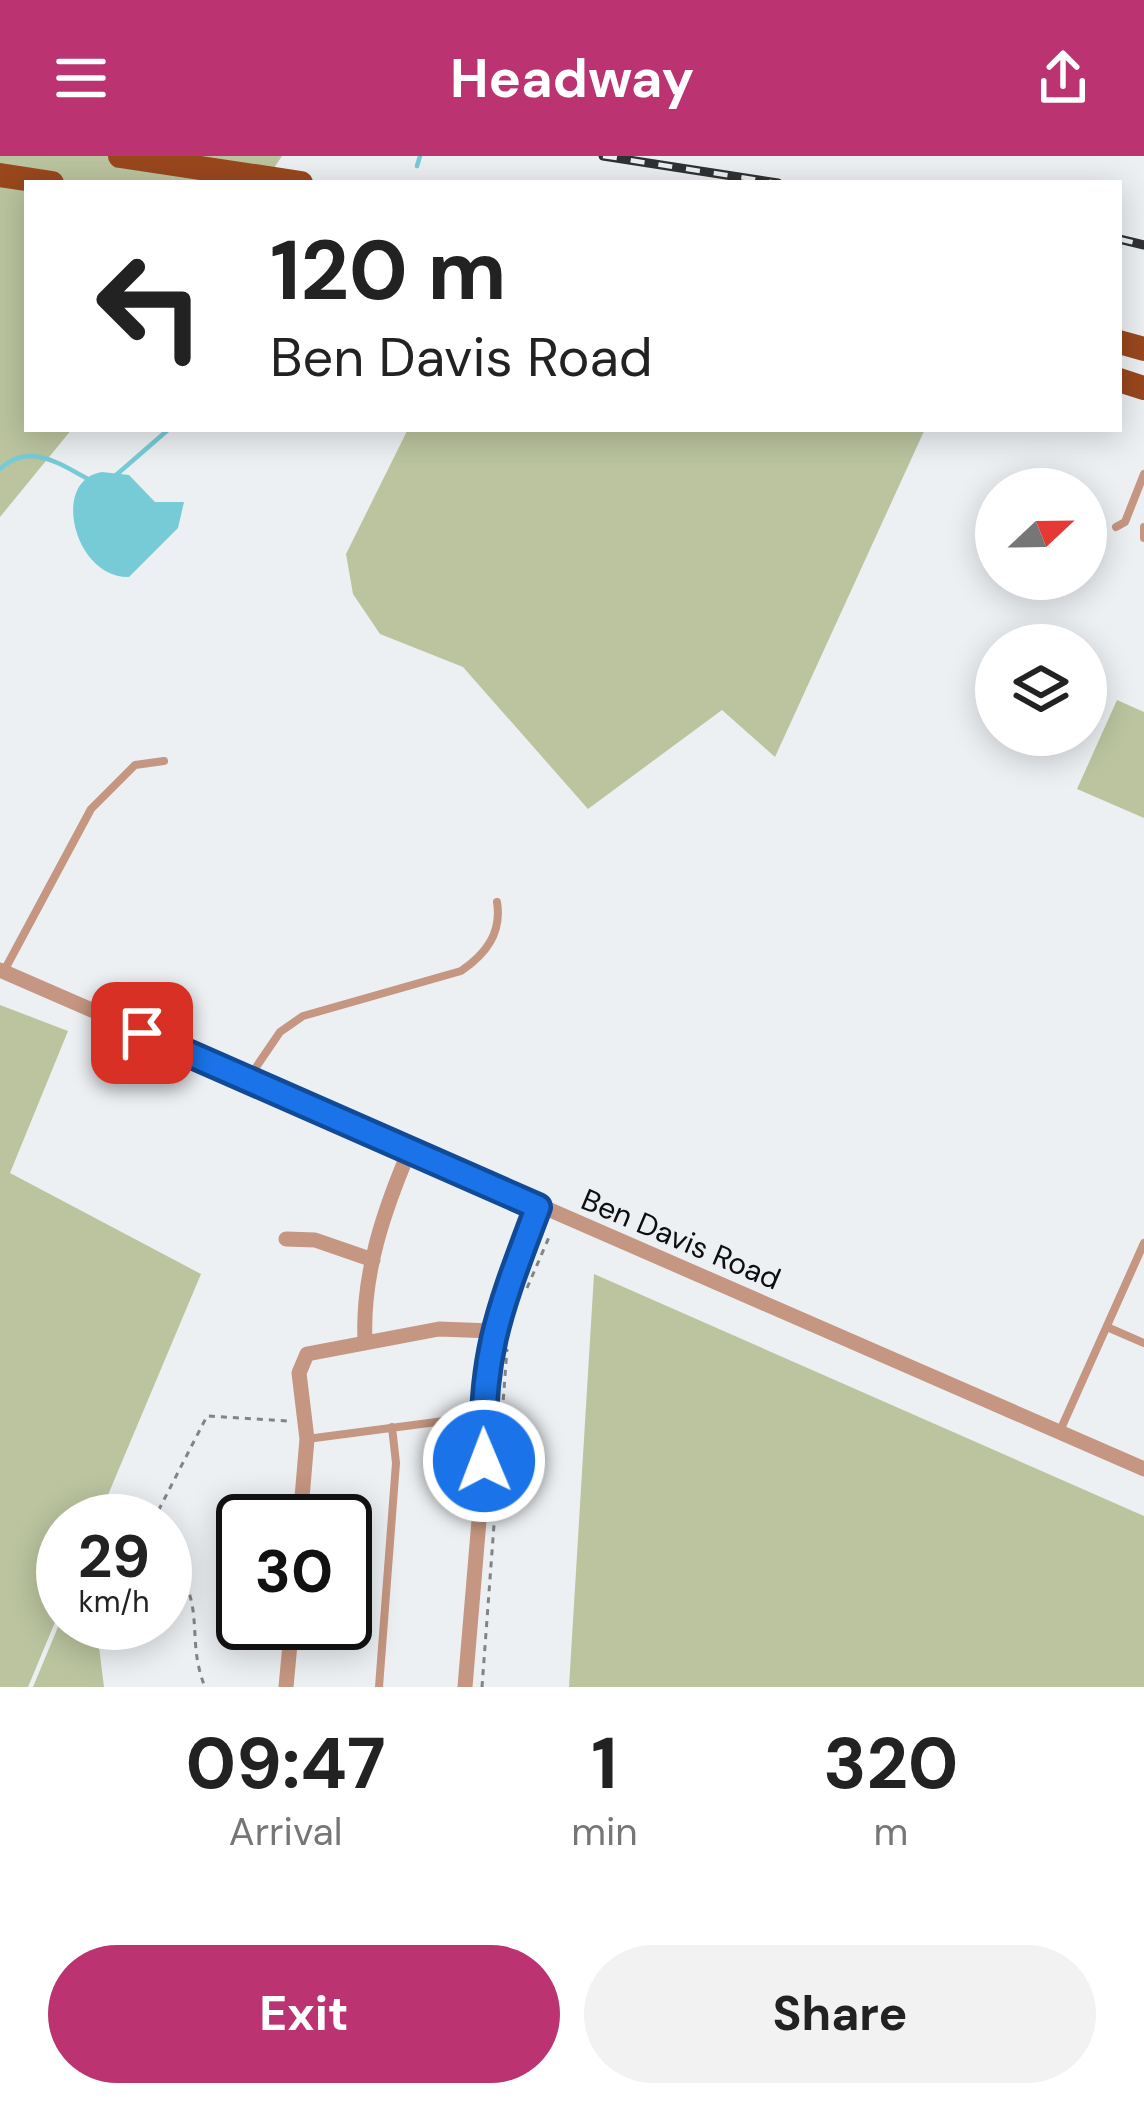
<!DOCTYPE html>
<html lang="en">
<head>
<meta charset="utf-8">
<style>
  :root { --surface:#fff; --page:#f2f2f2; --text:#222; --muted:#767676; --accent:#bb3371 }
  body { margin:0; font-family:"DM Sans",sans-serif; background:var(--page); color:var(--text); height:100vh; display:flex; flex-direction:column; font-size:45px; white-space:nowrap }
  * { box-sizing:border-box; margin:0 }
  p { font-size:39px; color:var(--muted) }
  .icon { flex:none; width:66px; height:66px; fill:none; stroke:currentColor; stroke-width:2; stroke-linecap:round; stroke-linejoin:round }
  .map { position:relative; height:1531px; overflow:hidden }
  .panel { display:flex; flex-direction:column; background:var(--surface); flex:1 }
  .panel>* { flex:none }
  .guide { position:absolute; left:24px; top:24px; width:1098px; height:252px; border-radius:0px; box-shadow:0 6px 30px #0003; background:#fff; color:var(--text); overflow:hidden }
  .needle { width:78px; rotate:68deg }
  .buttons { position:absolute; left:975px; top:312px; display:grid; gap:24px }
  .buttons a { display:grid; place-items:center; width:132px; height:132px; border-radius:50%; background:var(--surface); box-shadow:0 6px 30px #0003; font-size:60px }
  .speed { position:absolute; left:36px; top:1338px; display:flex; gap:24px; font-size:60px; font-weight:700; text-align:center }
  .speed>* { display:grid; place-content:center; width:156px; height:156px; border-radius:50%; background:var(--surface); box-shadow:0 6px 30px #0003; line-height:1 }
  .speed small { font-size:30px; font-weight:400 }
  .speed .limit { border:6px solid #111; border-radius:18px; background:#fff; color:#111 }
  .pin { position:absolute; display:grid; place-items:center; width:102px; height:102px; color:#fff; margin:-51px; border-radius:24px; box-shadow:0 6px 18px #0006 }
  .me { position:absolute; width:132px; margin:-66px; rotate:359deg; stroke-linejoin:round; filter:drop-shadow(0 0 9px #0008) }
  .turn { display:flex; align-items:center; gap:42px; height:252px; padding:0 48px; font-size:54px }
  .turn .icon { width:156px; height:156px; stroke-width:2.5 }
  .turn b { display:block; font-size:84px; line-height:102px }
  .eta { display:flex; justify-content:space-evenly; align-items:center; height:204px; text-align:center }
  .eta b { font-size:72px; font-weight:700; line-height:84px }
  .action { display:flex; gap:24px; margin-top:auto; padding:24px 48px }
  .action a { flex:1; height:138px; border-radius:72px; background:var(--accent); color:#fff; font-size:48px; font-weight:700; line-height:138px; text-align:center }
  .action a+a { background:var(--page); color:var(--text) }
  header { display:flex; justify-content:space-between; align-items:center; height:156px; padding:0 48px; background:var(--accent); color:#fff; font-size:54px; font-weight:700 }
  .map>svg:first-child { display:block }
</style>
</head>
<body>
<header><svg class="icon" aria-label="menu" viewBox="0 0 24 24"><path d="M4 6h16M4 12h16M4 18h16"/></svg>Headway<svg class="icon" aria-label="share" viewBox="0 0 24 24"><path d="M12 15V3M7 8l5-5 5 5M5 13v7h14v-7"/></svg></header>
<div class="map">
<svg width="1144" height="1531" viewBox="0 0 1144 1531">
  <rect width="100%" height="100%" fill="#edf0f3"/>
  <path fill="#bbc49f" d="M 0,0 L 282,0 L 264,27 L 27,27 L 27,273 L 72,273 L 0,361 Z
    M 408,273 L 925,273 L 775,601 L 722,554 L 588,653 L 463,511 L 380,478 L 353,438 L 346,398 Z
    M 1117,544 L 1144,556 L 1144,662 L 1077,633 Z
    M 0,849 L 68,875 L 10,1017 L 201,1118 L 97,1365 L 63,1365 L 63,1447 L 28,1531 L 0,1531 Z
    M 594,1118 L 1144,1360 L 1144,1531 L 569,1531 Z
    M 63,1459 L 63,1467 L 96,1467 L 104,1531 L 33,1531 Z"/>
  <path fill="#76cbd6" d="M 102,316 L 129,319 L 155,346 L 184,346 L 178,372 L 129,421 C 74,422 50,324 102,316 Z"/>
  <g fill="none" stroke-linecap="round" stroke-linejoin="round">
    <path stroke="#76cbd6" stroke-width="4.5" d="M 417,10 L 420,0
      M 0,313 C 30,284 62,310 92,325
      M 115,320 L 169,273"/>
    <path stroke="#818385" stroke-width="3" stroke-dasharray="6 6" stroke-linecap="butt" d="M 527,1132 L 550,1079
      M 153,1365 L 207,1260 L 288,1265
      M 165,1398 C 210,1446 184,1480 205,1531
      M 482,1531 L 507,1193"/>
    <path stroke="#c59681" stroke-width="8" d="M 1116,371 L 1125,366 L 1144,318
      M 1144,371 L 1144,382
      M 4,815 L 91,653 L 135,609 L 164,605
      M 248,923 L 280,876 L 303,860 L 461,815 C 486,798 502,777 497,746
      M 1107,1171 L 1144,1187
      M 1059,1277 L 1144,1087
      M 307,1283 L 482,1260
      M 379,1531 L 396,1307 L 392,1271"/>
    <path stroke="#c59681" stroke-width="15" d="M 0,814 L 1144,1313
      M 286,1083 L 315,1084 L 373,1104
      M 365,1184 C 362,1118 384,1054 410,993
      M 300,1365 L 307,1283 L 299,1217 L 307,1198 L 439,1173 L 492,1175
      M 286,1531 L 292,1467
      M 465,1531 L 484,1305 L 487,1201 L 538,1051"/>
    <path stroke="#99471d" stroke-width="24" d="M 120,0 L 301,27
      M 0,19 L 52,27
      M 1119,186 L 1144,193
      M 1119,224 L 1144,232"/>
    <defs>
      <path id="rail" d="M 603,0 L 778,27
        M 1119,83 L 1144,89"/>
    </defs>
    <use href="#rail" stroke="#303132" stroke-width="9"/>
    <use href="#rail" stroke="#edf0f3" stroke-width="4.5" stroke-dasharray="14" stroke-linecap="butt"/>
  </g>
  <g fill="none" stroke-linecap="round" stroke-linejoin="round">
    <defs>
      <path id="route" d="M 142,877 L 538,1051 C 501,1150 480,1197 484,1305"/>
    </defs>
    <use href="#route" stroke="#114b97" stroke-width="30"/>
    <use href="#route" stroke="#1a73e8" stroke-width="21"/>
  </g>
  <g text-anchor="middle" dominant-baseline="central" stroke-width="9" stroke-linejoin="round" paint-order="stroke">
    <g font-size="30" fill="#0d0e0f" stroke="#edf0f3">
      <text transform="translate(681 1083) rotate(23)">Ben Davis Road</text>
    </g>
  </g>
</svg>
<div class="buttons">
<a><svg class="needle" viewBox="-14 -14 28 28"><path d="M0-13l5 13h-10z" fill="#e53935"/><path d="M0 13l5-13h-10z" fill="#767676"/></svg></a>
<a><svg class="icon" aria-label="layers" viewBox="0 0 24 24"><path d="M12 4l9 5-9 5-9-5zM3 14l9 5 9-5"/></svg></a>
</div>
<div class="speed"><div>29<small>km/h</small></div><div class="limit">30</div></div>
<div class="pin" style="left:142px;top:877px;background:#d93025"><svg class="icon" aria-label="arrive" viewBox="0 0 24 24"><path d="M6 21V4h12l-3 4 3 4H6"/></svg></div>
<svg class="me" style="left:484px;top:1305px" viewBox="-20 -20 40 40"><circle r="17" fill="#1a73e8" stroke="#fff" stroke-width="3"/><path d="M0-11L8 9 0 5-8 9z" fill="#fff"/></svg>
<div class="guide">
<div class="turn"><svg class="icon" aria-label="left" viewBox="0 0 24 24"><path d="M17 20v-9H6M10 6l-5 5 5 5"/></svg><div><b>120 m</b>Ben Davis Road</div></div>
</div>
</div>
<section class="panel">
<div class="eta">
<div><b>09:47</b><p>Arrival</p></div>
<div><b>1</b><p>min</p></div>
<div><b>320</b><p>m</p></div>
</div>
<div class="action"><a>Exit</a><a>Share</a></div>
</section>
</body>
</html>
